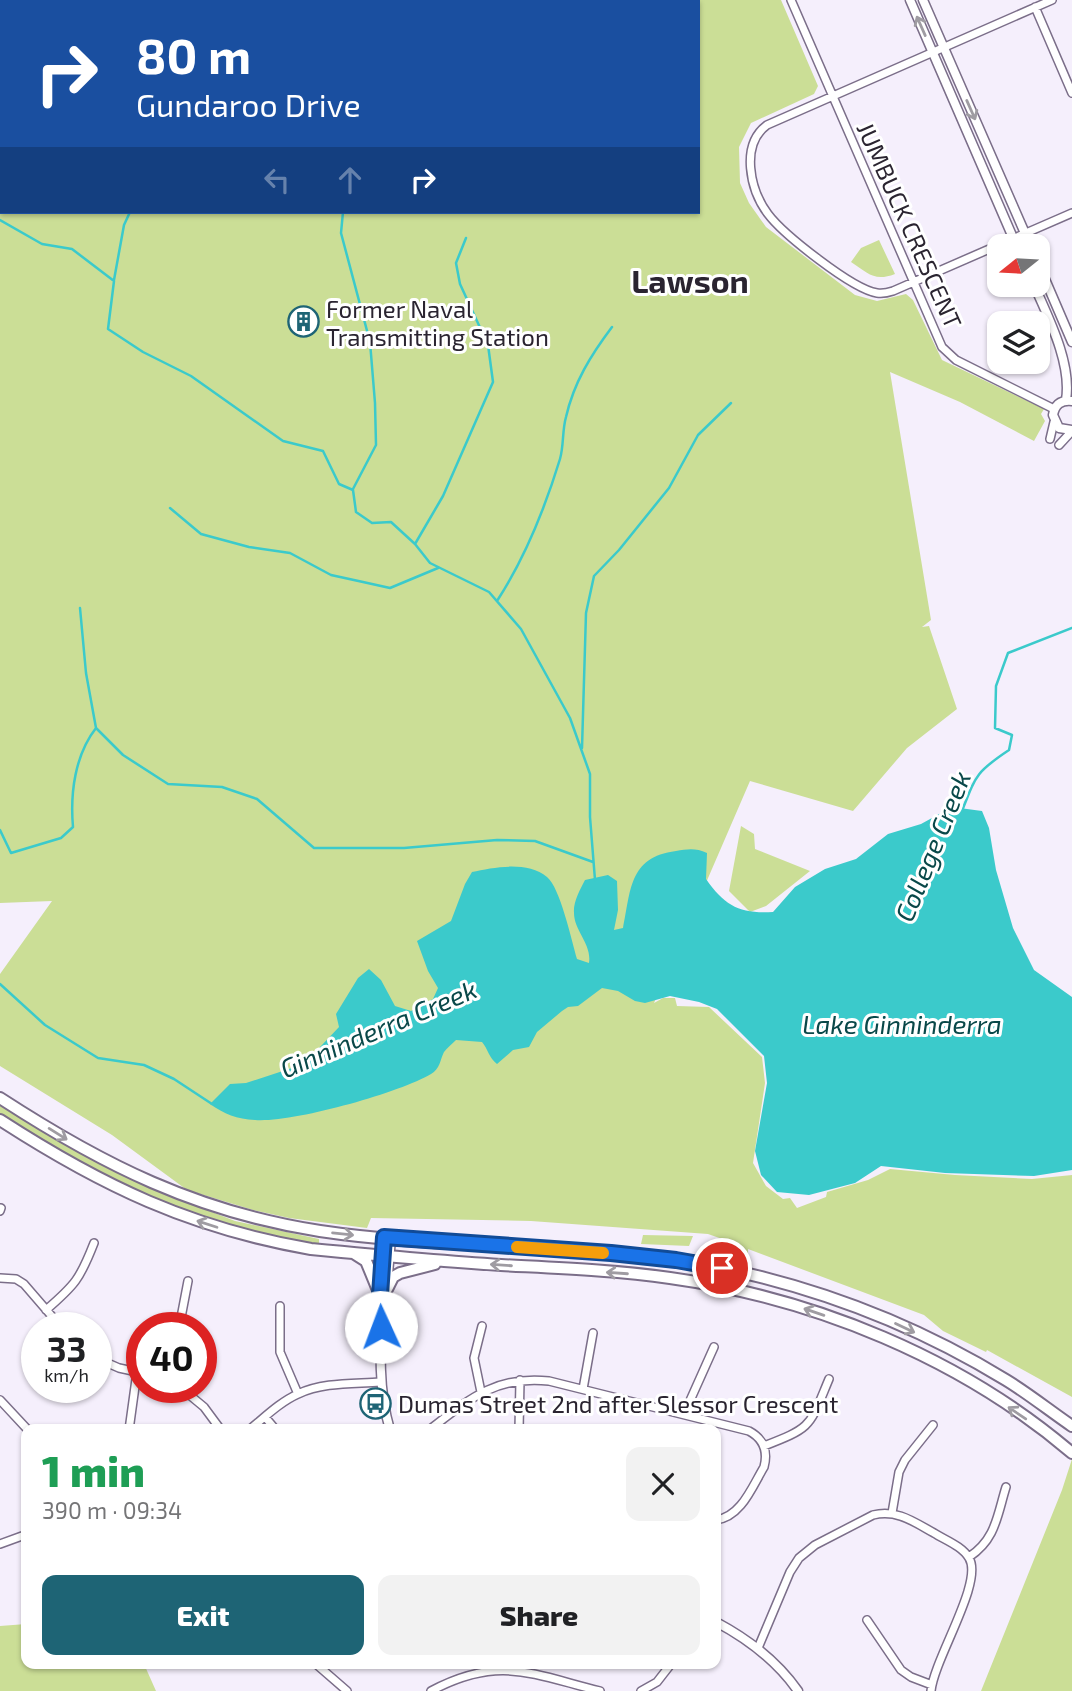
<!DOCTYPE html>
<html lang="en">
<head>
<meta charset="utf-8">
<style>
  :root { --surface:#fff; --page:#f2f2f2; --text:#202124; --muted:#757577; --accent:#1e6475 }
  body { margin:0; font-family:"Exo 2",sans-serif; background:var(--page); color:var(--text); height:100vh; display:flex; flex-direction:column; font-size:26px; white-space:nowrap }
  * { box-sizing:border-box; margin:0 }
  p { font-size:23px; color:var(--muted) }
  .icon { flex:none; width:38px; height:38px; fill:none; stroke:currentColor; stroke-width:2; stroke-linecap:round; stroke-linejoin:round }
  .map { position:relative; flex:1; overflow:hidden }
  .details { position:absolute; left:21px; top:1424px; width:700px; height:245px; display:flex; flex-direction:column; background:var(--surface); border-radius:14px; box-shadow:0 2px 5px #0004 }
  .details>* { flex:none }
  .hud { position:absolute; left:0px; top:0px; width:700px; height:214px; box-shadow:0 2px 5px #0004; background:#1a4fa0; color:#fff; overflow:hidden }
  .needle { width:46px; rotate:252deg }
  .tools { position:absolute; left:987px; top:234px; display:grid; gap:14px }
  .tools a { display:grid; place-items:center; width:63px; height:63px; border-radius:14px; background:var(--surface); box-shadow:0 2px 5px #0004; font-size:35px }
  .speed { position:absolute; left:21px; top:1312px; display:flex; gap:14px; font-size:35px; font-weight:700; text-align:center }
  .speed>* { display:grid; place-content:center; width:91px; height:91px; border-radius:50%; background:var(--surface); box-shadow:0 2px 5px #0004; line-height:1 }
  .speed small { font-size:18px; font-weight:400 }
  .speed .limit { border:10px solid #d22; background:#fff; color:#111 }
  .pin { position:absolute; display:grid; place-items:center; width:60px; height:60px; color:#fff; margin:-30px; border:4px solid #fff; border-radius:50%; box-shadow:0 2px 7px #0007 }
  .me { position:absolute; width:77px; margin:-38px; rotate:358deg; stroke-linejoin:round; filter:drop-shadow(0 0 5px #0008) }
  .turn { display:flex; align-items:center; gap:24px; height:147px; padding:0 21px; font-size:32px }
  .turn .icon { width:91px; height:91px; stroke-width:2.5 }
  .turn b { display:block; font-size:49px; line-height:60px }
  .lanes { display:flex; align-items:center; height:66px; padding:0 21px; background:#0003; justify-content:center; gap:35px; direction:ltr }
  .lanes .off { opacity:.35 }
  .round { display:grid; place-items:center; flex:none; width:74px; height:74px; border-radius:14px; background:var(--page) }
  .summary { display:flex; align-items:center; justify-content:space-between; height:119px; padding:0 21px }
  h1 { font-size:42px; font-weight:800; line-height:52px; color:#1e9e55 }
  .action { display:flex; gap:14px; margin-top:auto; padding:14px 21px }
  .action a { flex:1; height:80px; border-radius:14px; background:var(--accent); color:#fff; font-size:28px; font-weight:800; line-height:80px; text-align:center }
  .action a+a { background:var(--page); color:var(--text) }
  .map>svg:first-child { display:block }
</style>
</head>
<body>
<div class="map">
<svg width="1072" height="1691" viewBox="0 0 1072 1691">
  <rect width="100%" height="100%" fill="#f5effc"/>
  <path fill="#cbde96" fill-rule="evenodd" d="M 0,0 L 781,0 L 818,86 L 814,94 L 751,123 L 739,147 L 740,183 L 749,203 L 766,227 L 855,295 L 877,301 L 906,294 L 913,300 L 942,360 L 1044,409 L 1041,414 L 1045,421 L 1034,441 L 960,402 L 890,372 L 931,620 L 922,627 L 929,626 L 957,709 L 907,748 L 853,811 L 750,781 L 654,1003 L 663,998 L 675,998 L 677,1006 L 709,1007 L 762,1057 L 765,1083 L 753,1163 L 766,1186 L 783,1199 L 790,1198 L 797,1208 L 826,1197 L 827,1192 L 868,1180 L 890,1169 L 955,1175 L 1032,1179 L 1072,1175 L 1072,1397 L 987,1350 L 986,1352 L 943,1331 L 924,1315 L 748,1249 L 748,1254 L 734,1249 L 728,1241 L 708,1234 L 531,1221 L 371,1218 L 367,1228 L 289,1218 L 253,1210 L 187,1190 L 112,1135 L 0,1066 L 0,974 L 52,901 L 0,903 ZM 2,2 L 698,2 L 698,212 L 2,212 Z
    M 879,240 L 895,274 C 874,282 868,273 851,262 L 861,248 Z
    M 741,826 L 754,834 L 755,849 L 810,871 L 766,906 L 750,912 L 729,891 Z
    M 0,1103 L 62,1142 L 161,1192 L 235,1221 L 319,1239 L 319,1245 L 247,1231 L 165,1205 L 95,1173 L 0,1115 Z
    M 643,1235 L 693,1236 L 689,1246 L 641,1244 Z
    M 1072,1459 L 1072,1691 L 981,1691 L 1062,1490 Z
    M 26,1624 L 26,1664 L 144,1664 L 156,1691 L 0,1691 L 0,1626 Z"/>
  <path fill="#3bcacb" d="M 952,807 L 982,811 L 989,828 L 996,870 L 1013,928 L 1034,970 L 1072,997 L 1072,1170 L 1034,1176 L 945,1173 L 881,1166 L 855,1183 L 809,1195 L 777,1192 L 761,1175 L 755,1151 L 767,1083 L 764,1056 L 717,1009 L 699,1002 L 670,996 L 645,1003 L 635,1001 L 618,991 L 602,988 L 578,1006 L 568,1007 L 562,1011 L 537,1032 L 529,1047 L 513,1050 L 497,1064 C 489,1058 488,1049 482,1042 L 456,1040 C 452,1044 447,1048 444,1052 C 440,1060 440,1069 431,1074 C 399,1093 292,1123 255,1120 C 237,1119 224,1114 210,1104 L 230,1084 L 246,1083 L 304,1064 L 339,1027 L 336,1014 L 358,978 L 369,969 L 381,980 L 395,1006 L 411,1011 L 433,999 L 438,988 L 428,971 L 417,941 L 451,921 L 465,884 L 472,872 C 494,867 528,861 547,877 C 560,887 572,942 577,959 L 589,963 C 592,944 574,931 574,913 C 573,902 580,890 585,880 L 608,875 L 617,881 L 618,910 L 614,930 L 623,928 C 631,892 628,857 676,851 C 688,849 696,848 707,853 L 706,879 C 725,906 740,914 773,912 L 795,887 L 825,869 L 856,859 L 888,834 L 921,824 Z"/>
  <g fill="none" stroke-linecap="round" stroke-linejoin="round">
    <path stroke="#3bcacb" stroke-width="2.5" d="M 248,0 L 249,2
      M 0,108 L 2,109
      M 343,212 L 341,233 L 370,342 L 375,403 L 376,445 L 353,489
      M 0,220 L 42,244 L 72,249 L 114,281 L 108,329 L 143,352 L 191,376 L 283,441 L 323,451 L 339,484 L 353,490 L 356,512 L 372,523 L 391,522 L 415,544 L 430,563 L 489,592 L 521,629 L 570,718 L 590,774 L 590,817 L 595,880
      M 114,280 L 124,225 L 130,212
      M 170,508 L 201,534 L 249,547 L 290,553 L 331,575 L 363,582 L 390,588 L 438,568
      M 415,544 L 443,496 L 493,382 L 488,345 L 460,284 L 456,263 L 466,238
      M 497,601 C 525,558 545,508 560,459 C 564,445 562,431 566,417 C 574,382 591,355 612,327
      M 80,608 L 86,673 L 96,728 L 123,755 L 168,784 L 222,787 L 257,799 L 314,848 L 404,848 L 497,840 L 535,841 L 593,862
      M 582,748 L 586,613 L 594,576 L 619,550 L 669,488 L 698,435 L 731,403
      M 962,811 C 976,775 976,772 1009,750 L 1012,735 L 995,728 L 996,686 L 1008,653 L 1072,628
      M 0,830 L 11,853 L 61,838 L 73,827 C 70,793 75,755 96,728
      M 0,984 L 45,1025 L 98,1058 L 144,1065 L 174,1079 L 212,1104"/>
    <defs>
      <path id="minor" d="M 791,0 L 942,347 L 956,360 L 1054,409
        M 1052,0 L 767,125 C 740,145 750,190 768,214 C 783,234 852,289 877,293 C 883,294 887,293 893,291 L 1072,213
        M 1035,7 L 1072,93
        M 1050,439 L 1054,422
        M 1059,445 L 1072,431
        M 0,1211 L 1,1208
        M 0,1278 L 16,1279 L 24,1284 L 62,1328
        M 280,1306 L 280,1352 L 298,1394
        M 46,1310 C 75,1285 80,1279 94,1243
        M 179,1328 L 188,1281
        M 96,1358 L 119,1368 L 142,1373
        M 181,1388 L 204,1407 L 221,1430
        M 583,1389 L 593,1333
        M 481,1392 L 474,1358 L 482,1326
        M 0,1400 L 28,1430
        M 684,1414 L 714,1347
        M 265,1417 L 276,1430
        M 129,1430 L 137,1372
        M 249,1430 C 265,1417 280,1402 298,1394 C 323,1382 354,1384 380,1382
        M 429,1430 C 468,1400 496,1375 549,1381 L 749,1431 C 764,1439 768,1452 764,1467 C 752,1487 741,1517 716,1520
        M 519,1430 L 520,1380
        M 764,1446 C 813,1427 809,1427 829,1379
        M 892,1513 L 899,1472 L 905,1460 L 933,1425
        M 0,1544 L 22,1536
        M 969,1557 C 996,1539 997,1516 1006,1487
        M 867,1620 L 901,1670 L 911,1677 L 932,1685
        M 758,1648 L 790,1572 L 799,1558 L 815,1545 L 873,1515 C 897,1509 914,1522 934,1533 C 945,1540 962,1546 969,1558 C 984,1582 934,1659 931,1691
        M 316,1664 L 347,1691
        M 431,1691 C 499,1655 531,1674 600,1691
        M 641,1691 L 657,1682 L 671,1664"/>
      <path id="tertiary" d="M 910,0 L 1017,247
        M 923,0 L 1031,247
        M 1038,263 L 1072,342
        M 1034,285 C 1049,319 1072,364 1066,400
        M 1072,401 C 1061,400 1055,404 1053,415 L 1059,428 L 1072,430
        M 380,1291 L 384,1237
        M 390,1430 C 378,1389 380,1350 383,1308 L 386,1299 L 391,1238
        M 716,1622 C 748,1639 777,1661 798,1691"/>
      <path id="primary" d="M 0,1098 C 103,1165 197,1212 320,1231 C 446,1250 576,1241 702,1264 C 809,1284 913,1323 1006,1380 C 1029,1394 1050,1411 1072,1426
        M 0,1120 C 102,1186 190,1228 311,1249 C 374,1255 437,1261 501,1265 C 557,1268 614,1270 670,1278 C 814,1298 961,1358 1072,1453
        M 355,1254 L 366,1261 L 380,1295
        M 387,1289 L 393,1277 L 400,1273 L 435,1264"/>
    </defs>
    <use href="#minor" stroke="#7b6e89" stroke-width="10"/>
    <use href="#tertiary" stroke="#7b6e89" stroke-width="11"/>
    <use href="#primary" stroke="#7b6e89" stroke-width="14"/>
    <use href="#minor" stroke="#fff" stroke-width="7"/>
    <use href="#tertiary" stroke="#fff" stroke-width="8"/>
    <use href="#primary" stroke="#fff" stroke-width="10"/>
  </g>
  <defs><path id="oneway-shaft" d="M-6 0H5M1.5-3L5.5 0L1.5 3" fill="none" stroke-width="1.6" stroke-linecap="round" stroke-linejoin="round" transform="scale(1.75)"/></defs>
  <g stroke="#9f9ca2">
    <use href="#oneway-shaft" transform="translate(921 26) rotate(-114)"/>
    <use href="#oneway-shaft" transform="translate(971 110) rotate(66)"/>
    <use href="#oneway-shaft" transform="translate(58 1134) rotate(32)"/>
    <use href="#oneway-shaft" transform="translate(207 1224) rotate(-162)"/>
    <use href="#oneway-shaft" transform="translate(343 1234) rotate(6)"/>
    <use href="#oneway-shaft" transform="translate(501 1265) rotate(-176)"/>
    <use href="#oneway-shaft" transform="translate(617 1273) rotate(-176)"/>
    <use href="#oneway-shaft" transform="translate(814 1312) rotate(-161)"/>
    <use href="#oneway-shaft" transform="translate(905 1328) rotate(25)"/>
    <use href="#oneway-shaft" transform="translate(1017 1413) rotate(-146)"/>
  </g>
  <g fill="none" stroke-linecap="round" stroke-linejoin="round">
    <defs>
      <path id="route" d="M 381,1327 L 383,1308 L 380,1295 L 384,1237 L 611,1253 L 676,1260 L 722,1268"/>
    </defs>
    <use href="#route" stroke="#114b97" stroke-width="18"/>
    <use href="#route" stroke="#1a73e8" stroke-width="12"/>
    <path stroke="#f59e0b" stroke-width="12" d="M 517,1247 L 603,1253"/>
  </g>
  <defs>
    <symbol id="building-ring" viewBox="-11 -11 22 22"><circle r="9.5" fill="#fff" stroke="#1e6475" stroke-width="1.5"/><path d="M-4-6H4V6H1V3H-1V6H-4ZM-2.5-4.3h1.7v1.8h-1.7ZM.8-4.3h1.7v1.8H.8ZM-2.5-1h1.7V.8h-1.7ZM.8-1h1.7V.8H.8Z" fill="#1e6475"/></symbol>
    <symbol id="bus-ring" viewBox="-11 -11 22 22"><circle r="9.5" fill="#fff" stroke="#1e6475" stroke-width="1.5"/><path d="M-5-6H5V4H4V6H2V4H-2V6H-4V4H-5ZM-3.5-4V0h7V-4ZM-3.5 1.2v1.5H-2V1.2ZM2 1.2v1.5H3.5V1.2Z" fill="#1e6475"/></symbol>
  </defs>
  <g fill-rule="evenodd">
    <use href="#building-ring" x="286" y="304" width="35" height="35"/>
    <use href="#bus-ring" x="358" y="1386" width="35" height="35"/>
  </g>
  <g text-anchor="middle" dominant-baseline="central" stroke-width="6" stroke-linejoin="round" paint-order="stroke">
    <g font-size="24" fill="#2a2430" stroke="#fff">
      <text transform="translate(910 225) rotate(66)">JUMBUCK CRESCENT</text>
    </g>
    <g font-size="24" fill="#2a2430" stroke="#fff" text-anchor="start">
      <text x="326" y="308">Former Naval<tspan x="326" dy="28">Transmitting Station</tspan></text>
      <text x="398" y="1403">Dumas Street 2nd after Slessor Crescent</text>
    </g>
    <g font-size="26" font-style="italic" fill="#094849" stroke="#fff">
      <text transform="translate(932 846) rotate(-68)">College Creek</text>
      <text x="902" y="1023">Lake Ginninderra</text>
      <text transform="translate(378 1028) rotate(-23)">Ginninderra Creek</text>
    </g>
    <g font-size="32" font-weight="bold" fill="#2a2430" stroke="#fff">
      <text x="690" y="280">Lawson</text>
    </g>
  </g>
</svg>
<div class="tools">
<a><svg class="needle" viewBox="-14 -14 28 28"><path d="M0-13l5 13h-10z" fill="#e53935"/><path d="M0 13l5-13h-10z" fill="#757577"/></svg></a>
<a><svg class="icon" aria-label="layers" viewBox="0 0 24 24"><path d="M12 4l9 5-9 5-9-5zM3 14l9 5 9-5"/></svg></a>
</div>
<div class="speed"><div>33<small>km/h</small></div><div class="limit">40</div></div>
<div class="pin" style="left:722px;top:1268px;background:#d93025"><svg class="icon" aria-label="arrive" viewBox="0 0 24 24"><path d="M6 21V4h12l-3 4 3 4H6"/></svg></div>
<svg class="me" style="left:381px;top:1327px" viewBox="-20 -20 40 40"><circle r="19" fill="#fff"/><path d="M0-13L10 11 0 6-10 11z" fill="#1a73e8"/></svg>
<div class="hud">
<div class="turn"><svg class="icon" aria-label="right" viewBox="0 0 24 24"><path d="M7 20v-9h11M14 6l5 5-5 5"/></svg><div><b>80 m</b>Gundaroo Drive</div></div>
<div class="lanes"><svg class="icon off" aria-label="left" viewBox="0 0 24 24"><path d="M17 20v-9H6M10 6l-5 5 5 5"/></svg><svg class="icon off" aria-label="ahead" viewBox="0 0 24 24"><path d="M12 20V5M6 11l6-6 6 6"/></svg><svg class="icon" aria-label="right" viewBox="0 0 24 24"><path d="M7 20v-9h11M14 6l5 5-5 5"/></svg></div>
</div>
<section class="details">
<div class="summary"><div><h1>1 min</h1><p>390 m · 09:34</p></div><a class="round"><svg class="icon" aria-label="close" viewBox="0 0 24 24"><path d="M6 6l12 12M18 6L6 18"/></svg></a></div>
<div class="action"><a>Exit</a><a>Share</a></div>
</section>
</div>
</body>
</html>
